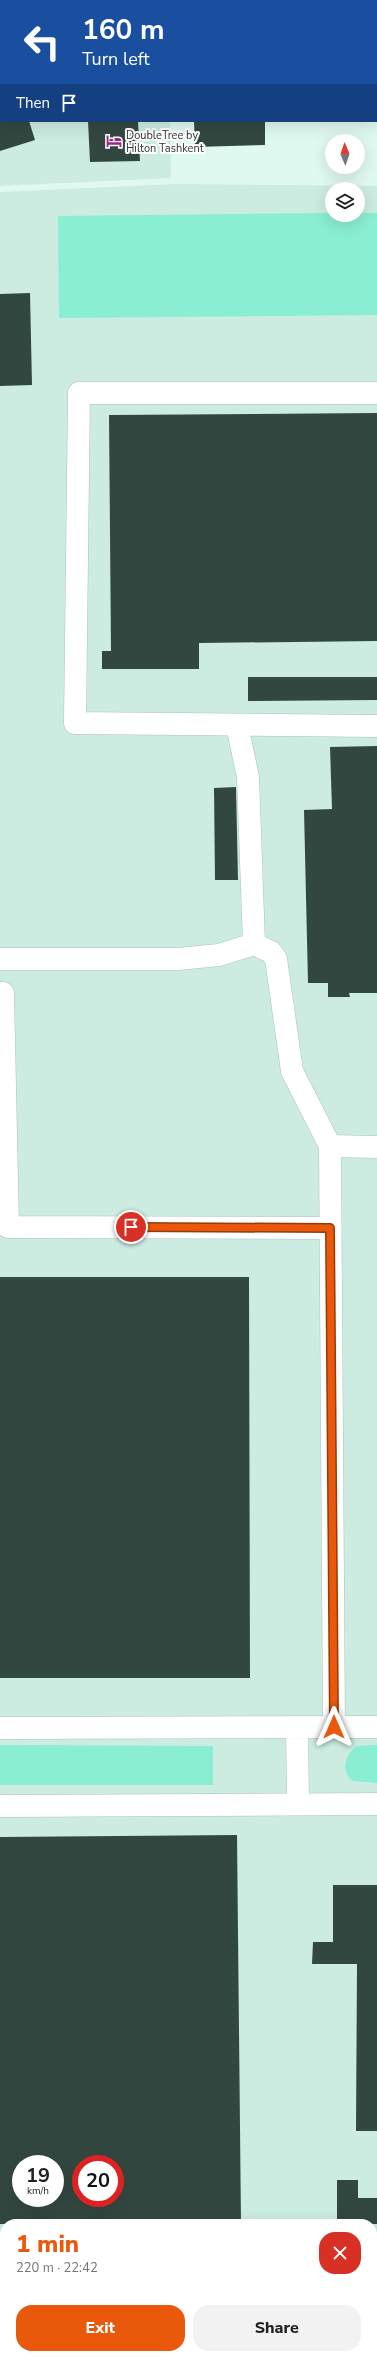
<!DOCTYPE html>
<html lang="en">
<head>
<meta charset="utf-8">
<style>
  :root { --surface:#fff; --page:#f2f2f2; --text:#202124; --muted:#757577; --accent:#ea580c }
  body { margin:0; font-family:"Nunito Sans",sans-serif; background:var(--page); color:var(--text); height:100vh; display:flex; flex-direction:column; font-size:15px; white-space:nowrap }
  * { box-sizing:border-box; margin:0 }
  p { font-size:13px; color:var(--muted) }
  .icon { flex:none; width:22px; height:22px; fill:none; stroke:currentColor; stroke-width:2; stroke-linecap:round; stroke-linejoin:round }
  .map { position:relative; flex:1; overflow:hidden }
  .details { position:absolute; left:0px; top:2219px; width:377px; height:140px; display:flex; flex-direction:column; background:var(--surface); border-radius:16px 16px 0 0; box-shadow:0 4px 16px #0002 }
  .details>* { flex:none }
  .hud { position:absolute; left:0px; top:0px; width:377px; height:122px; box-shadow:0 4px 16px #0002; background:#1a4fa0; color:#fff; overflow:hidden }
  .needle { width:26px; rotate:358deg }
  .fabs { position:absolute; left:325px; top:134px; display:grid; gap:8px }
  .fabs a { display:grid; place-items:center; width:40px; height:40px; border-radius:50%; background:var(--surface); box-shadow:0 4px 16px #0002; font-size:20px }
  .speed { position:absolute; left:12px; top:2155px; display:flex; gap:8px; font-size:20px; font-weight:700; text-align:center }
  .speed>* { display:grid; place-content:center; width:52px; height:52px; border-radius:50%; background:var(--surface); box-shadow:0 4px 16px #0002; line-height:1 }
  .speed small { font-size:10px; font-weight:400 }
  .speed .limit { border:6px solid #d22; background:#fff; color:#111 }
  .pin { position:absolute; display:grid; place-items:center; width:34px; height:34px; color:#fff; margin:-17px; border:2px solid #fff; border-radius:50%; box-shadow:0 1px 4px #0007 }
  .me { position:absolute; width:44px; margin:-22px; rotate:0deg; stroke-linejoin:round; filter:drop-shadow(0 0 3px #0008) }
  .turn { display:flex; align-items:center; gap:14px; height:84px; padding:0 16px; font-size:18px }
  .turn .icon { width:52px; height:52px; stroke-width:2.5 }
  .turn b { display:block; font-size:28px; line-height:34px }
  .then { display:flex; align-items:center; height:38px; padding:0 16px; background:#0003; gap:8px; font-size:15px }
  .round { display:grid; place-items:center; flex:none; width:42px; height:42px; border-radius:16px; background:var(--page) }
  .head { display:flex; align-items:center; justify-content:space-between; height:68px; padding:0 16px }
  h1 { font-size:24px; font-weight:800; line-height:30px; color:var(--accent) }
  .primary-button { display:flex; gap:8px; margin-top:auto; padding:8px 16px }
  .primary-button a { flex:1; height:46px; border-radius:16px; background:var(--accent); color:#fff; font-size:16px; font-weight:800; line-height:46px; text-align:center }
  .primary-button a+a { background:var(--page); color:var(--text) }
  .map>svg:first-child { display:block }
</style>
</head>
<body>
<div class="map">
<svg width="377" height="2359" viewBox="0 0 377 2359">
  <rect width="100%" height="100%" fill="#dff8f0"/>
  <path fill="#ccece1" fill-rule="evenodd" d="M 0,16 L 1,121 L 170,121 L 171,178 L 0,186 Z
    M 176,184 L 377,186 L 377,2359 L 0,2359 L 0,192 ZM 332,189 L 358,189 L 358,215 L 332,215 ZM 21,2164 L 55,2164 L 55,2198 L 21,2198 ZM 81,2164 L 115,2164 L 115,2198 L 81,2198 ZM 5,2224 L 372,2224 L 372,2354 L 5,2354 Z"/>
  <path fill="#8aeed2" d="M 332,213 L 332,215 L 358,215 L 358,213 L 377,213 L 377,315 L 59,318 L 58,216 Z
    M 0,1745 L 213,1746 L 213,1785 L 0,1785 Z
    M 377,1745 L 377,1783 L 353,1781 C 340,1771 345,1754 357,1746 Z"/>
  <path fill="#334741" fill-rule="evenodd" d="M 0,121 L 29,121 L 35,140 L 0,151 Z
    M 88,121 L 138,121 L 140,161 L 90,162 Z
    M 194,121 L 265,121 L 265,145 L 195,147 Z
    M 30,293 L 32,385 L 0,386 L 0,294 Z
    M 377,413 L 377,641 L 199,643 L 199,669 L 102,669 L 102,651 L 111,651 L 109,415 Z
    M 248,677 L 377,677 L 377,700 L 248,701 Z
    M 377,746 L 377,993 L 349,993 L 350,997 L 328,997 L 328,983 L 308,983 L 304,810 L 332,809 L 330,747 Z
    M 236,787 L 238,880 L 215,880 L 214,788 Z
    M 0,1277 L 249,1277 L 250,1678 L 0,1678 Z
    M 237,1835 L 241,2224 L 0,2224 L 0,1837 ZM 21,2164 L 55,2164 L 55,2198 L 21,2198 ZM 81,2164 L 115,2164 L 115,2198 L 81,2198 Z
    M 333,1885 L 377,1885 L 377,2131 L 356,2131 L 357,1964 L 312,1964 L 313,1942 L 333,1942 Z
    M 337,2180 L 358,2180 L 358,2198 L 377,2198 L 377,2224 L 337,2224 Z"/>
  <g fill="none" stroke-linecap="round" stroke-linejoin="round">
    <defs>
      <path id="minor" d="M 377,393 L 79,393 L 75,723 L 377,726
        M 237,725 L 248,777 L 254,944
        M 0,959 L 178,959 L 219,955 L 254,944 L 271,952 L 276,959 L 292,1071 L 330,1146 L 334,1727
        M 0,993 L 3,993 L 8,1227 L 330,1228
        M 330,1146 L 377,1147
        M 297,1727 L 298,1804
        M 0,1728 L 377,1727
        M 0,1806 L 377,1804"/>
    </defs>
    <use href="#minor" stroke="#abc2bb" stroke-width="23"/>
    <use href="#minor" stroke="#fff" stroke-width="22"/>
  </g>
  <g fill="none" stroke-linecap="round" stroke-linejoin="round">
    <defs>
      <path id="route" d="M 131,1227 L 330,1228 L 334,1727"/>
    </defs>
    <use href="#route" stroke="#983908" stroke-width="10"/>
    <use href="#route" stroke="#ea580c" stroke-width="7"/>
  </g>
  <defs>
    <symbol id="hotel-bare" viewBox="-9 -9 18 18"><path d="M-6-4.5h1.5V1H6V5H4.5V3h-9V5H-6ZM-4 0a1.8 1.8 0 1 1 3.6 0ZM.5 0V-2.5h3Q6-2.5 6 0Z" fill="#9b2681" stroke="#fff" stroke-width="2.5" paint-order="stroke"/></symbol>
  </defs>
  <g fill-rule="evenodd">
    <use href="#hotel-bare" x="103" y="130" width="22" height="22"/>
  </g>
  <g text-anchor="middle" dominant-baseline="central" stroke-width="4" stroke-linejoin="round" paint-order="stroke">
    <g font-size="11" fill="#2d3633" stroke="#fff" text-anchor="start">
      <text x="126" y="135">DoubleTree by<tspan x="126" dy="13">Hilton Tashkent</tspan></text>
    </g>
  </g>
</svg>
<div class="fabs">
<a><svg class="needle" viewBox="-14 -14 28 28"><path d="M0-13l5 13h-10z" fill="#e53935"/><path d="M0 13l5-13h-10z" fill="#757577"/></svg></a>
<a><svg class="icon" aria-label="layers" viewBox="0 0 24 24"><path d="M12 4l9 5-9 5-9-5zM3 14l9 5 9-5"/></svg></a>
</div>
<div class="speed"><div>19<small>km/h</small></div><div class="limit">20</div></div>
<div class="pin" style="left:131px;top:1227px;background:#d93025"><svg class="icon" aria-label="arrive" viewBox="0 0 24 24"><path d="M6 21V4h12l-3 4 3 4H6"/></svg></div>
<svg class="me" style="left:334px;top:1727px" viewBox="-20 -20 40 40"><path d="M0-17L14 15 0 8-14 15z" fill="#ea580c" stroke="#fff" stroke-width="4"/></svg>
<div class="hud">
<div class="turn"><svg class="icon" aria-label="left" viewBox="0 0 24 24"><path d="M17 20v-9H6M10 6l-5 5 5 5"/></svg><div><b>160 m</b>Turn left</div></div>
<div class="then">Then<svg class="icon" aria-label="arrive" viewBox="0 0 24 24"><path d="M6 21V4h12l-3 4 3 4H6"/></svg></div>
</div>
<section class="details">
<div class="head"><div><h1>1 min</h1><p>220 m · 22:42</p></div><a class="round" style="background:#d93025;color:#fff"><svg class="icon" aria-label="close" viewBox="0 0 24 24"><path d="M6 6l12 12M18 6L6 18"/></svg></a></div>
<div class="primary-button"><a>Exit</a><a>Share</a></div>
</section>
</div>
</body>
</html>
